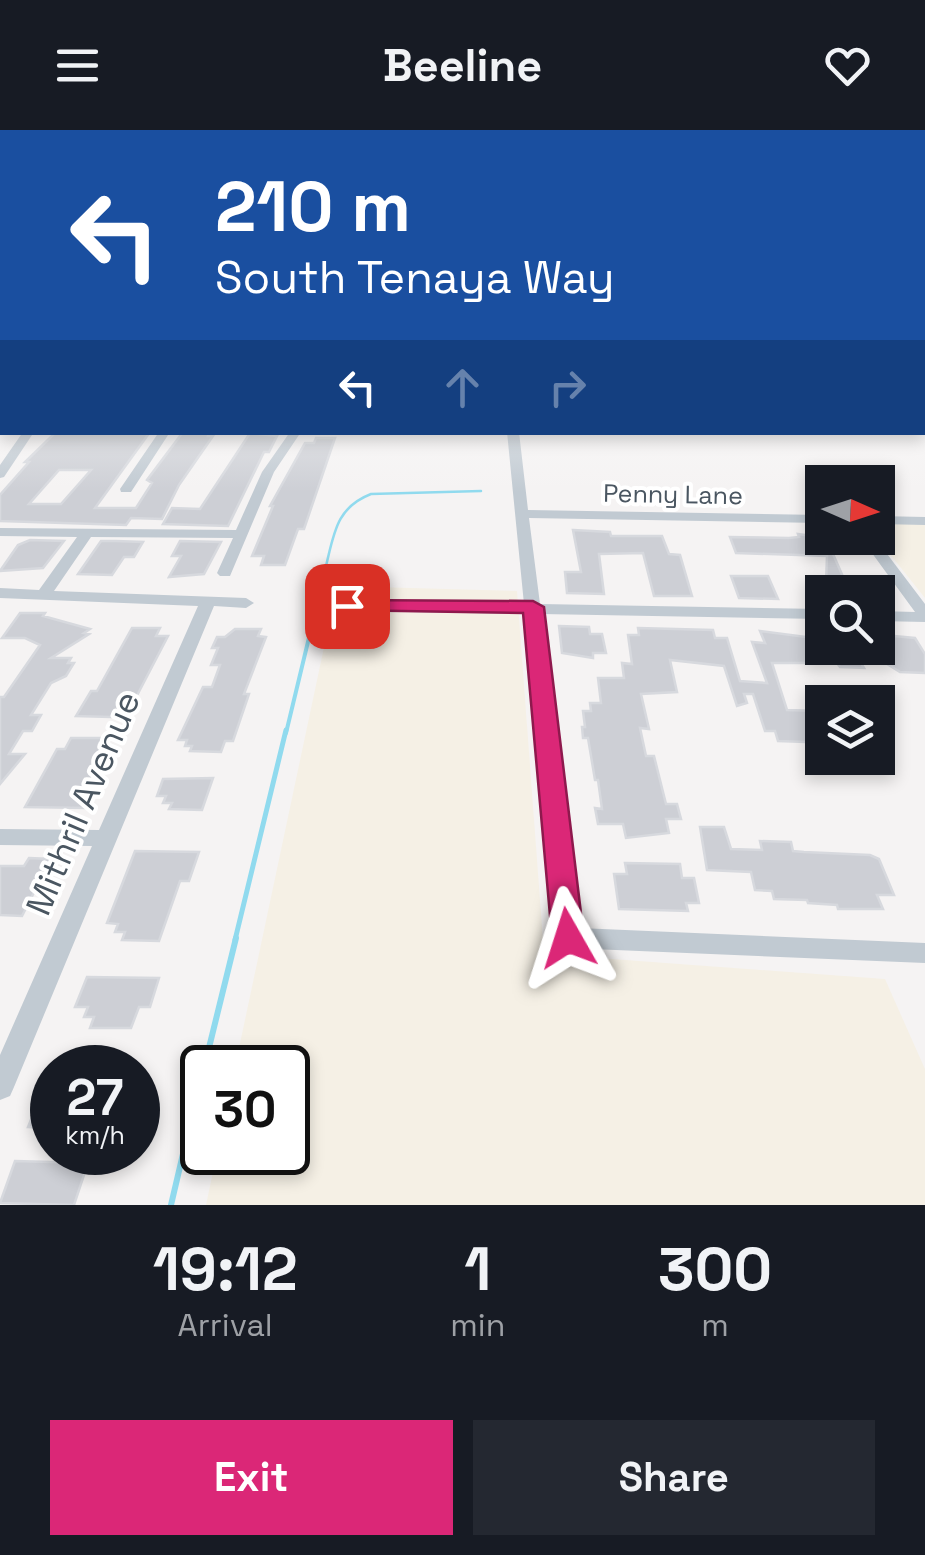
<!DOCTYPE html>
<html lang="en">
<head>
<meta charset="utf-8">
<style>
  :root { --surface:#171b24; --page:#242831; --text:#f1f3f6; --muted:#9ea1a6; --accent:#db2777 }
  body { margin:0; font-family:"Space Grotesk",sans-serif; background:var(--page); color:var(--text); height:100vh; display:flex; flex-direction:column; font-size:38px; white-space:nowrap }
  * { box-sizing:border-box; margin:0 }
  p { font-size:32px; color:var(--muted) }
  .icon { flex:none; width:55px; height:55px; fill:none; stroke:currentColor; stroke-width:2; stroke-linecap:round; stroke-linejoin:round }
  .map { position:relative; height:1075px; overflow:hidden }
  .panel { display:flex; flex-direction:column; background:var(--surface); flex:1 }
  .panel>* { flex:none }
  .hud { position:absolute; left:0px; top:0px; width:925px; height:305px; box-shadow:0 5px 15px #0003; background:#1a4fa0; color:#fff; overflow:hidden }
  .needle { width:65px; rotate:93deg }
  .tools { position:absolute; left:805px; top:335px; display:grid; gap:20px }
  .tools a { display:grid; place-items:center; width:90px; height:90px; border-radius:0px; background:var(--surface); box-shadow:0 5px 15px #0003; font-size:50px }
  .speed { position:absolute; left:30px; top:915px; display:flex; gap:20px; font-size:50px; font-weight:700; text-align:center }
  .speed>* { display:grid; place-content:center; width:130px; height:130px; border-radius:50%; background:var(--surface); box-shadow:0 5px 15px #0003; line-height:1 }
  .speed small { font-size:25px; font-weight:400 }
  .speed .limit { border:5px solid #111; border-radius:15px; background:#fff; color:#111 }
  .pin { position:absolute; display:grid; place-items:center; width:85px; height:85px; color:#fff; margin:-42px; border-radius:20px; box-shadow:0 5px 15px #0006 }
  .me { position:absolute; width:110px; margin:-55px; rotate:354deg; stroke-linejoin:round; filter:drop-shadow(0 0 8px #0008) }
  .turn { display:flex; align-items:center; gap:35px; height:210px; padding:0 50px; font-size:45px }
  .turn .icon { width:130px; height:130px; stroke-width:2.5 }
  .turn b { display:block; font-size:70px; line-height:85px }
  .lanes { display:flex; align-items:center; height:95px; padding:0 50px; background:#0003; justify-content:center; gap:50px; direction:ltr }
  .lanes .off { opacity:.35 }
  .eta { display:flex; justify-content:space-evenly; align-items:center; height:170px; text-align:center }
  .eta b { font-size:60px; font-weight:700; line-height:70px }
  .action { display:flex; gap:20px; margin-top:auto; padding:20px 50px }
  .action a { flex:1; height:115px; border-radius:0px; background:var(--accent); color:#fff; font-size:40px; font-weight:700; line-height:115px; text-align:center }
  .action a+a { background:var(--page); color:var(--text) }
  header { display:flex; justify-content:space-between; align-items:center; height:130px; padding:0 50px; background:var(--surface); font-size:45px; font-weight:700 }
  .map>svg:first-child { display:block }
</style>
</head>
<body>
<header><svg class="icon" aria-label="menu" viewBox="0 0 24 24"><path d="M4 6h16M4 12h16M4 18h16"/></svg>Beeline<svg class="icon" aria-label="heart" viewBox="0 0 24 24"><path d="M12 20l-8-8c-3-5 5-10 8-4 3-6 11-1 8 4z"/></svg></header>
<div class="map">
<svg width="925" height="1075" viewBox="0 0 925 1075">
  <rect width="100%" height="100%" fill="#f5f3f3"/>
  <path fill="#f5f0e5" d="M 878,393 L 925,394 L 925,468 L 877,408 Z
    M 337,456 L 517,461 L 544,824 L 885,849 L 925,939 L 925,1075 L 206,1075 L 217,1023 L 288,1022 L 288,938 L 235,937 Z"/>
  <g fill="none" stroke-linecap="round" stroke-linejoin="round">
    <path stroke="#90daee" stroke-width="2.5" d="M 325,440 C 334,405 335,378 371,364 L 481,361"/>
    <path stroke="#90daee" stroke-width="4" d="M 286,603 L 326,437"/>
    <path stroke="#90daee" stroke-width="5" d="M 235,810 L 286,600"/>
    <path stroke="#90daee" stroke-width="6" d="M 204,938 L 236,808
      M 171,1075 L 202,943"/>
  </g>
  <path fill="#cdcfd5" stroke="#d7d9de" stroke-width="2.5" fill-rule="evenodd" d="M 56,302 L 150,302 L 95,378 L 136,378 L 152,353 L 147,350 L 183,302 L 210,302 L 208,306 L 213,306 L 179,355 L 162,389 L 131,388 L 126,395 L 0,391 L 0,365 L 29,332 L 25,332 ZM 59,340 L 91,340 L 61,374 L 29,374 Z
    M 250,303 L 277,306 L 269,322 L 264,322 L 228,396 L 163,394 L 172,378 L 200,379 Z
    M 316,308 L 335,308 L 304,399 L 298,399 L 285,435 L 261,435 L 264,426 L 252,426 L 273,376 L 270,376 L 305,313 L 314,313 Z
    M 573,400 L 610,402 L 611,406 L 662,406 L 669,424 L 680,425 L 692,466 L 654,466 L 643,423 L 599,424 L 604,464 L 567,463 L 565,442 L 581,442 Z
    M 798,404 L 826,408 L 844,449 L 854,450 L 861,462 L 831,462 L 826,453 L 827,426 L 736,423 L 730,407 L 789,408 L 799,407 Z
    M 30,410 L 64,411 L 43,438 L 0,441 L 18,415 Z
    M 101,411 L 116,411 L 143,412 L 134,427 L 124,427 L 112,445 L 78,444 Z
    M 180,411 L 221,412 L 204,444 L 169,447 L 181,426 L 172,426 Z
    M 731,446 L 768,446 L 778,469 L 739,468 Z
    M 20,483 L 45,483 L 43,486 L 90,499 L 84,503 L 89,504 L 51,528 L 71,528 L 68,533 L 74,533 L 66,546 L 51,553 L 31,585 L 41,585 L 32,601 L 23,601 L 9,624 L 25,624 L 0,654 L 0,567 L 4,567 L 40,515 L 25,508 L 2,508 Z
    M 559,496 L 589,497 L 590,504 L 602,504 L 606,523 L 593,523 L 593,528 L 562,523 Z
    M 132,498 L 160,498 L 156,506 L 168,506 L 131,577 L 124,576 L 111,587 L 76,586 L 91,561 L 97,561 Z
    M 638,498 L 713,500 L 715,508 L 727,508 L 740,551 L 767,553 L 752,512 L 765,513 L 760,501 L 822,509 L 822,518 L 890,517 L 883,505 L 915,508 L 925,524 L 925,543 L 900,542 L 887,534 L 861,533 L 864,538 L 840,537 L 837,533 L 772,533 L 787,580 L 822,581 L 822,617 L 807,617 L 806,612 L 778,611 L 775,601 L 765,601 L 753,564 L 744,564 L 747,573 L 737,576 L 724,536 L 670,530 L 677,562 L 641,564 L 649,599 L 640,598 L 646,626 L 654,626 L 666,674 L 677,674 L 681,689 L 666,689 L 669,703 L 626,708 L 623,694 L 598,694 L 595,678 L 602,679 L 598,650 L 595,650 L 588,608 L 583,608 L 582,597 L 585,597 L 583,581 L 591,581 L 590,573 L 601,573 L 598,548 L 624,548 L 622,533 L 632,534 L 628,505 L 639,505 Z
    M 235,499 L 261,499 L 258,506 L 266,507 L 244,564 L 249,564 L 233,611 L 225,611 L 221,622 L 190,621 L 192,616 L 185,616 L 187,610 L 178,610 L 203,557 L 212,557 L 220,535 L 211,535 L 218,518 L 212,518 L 217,507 L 225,507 Z
    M 71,608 L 102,608 L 99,614 L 107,614 L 104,619 L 113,620 L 86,678 L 25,677 L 57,619 L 65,619 Z
    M 213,648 L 202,680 L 169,679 L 172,673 L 163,673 L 166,666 L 157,666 L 163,649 Z
    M 700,697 L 724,697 L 731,719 L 762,720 L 760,711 L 791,712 L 793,721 L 804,722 L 870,725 L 879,729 L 894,765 L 877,765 L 883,779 L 838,779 L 837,775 L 808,773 L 807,770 L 774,769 L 772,761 L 755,760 L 751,742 L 707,740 Z
    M 135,721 L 199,722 L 189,751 L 180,751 L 159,811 L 122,810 L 125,802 L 115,802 L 118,794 L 107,793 Z
    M 29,728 L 51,729 L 22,786 L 0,785 L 0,736 L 24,736 Z
    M 625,733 L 680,734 L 682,748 L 694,748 L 699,773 L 686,773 L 688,781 L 619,779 L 614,744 L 627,744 Z
    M 87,847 L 159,848 L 150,877 L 139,877 L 131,898 L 90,898 L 94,887 L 84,887 L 88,877 L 75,877 Z
    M 52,937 L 52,998 L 28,997 Z
    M 15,1031 L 88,1033 L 74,1075 L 0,1073 Z"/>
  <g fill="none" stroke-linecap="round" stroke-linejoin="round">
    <path fill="#c1cad2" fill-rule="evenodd" d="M 0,249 L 2,249 L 2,255 L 0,255 Z
      M 23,302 L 34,302 L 4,347 L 0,348 L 0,335 Z
      M 159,302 L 170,302 L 131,362 L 121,362 L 120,359 Z
      M 290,302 L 301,302 L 274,342 L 230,446 L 220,446 L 217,443 L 233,408 L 91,407 L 54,461 L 246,468 L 254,473 L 246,478 L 214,476 L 14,957 L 10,966 L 0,970 L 0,925 L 92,716 L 0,715 L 0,699 L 99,700 L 198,476 L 0,468 L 0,458 L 39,460 L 77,407 L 0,406 L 0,398 L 236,400 L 262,342 Z
      M 507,302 L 519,302 L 528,380 L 822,385 L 822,393 L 529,388 L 540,474 L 822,479 L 822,489 L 541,484 L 579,798 L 925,813 L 925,833 L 568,818 L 559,815 L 556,808 L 525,484 L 347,481 L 339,476 L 347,471 L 524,474 Z
      M 878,386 L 925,387 L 925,395 L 878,394 Z
      M 861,408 L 875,408 L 925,474 L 925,492 L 878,491 L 878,481 L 915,482 Z"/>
    <path fill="#c1cbd6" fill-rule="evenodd" d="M 2,254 L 2,263 L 0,264 L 0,255 Z"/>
  </g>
  <linearGradient id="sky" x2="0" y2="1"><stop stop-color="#85c3ea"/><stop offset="0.59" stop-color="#fafafa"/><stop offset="1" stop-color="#fafafa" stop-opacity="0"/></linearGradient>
  <rect width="925" height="362" fill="url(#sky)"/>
  <path fill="#db2777" stroke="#8e194d" stroke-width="2.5" d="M 347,470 L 533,471 L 544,477 L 584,808 L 579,817 L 568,821 L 557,817 L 552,808 L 523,483 L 340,480 L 337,476 L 340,471 Z"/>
  <g text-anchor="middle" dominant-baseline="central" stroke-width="8" stroke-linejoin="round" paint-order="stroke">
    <g font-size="25" fill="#4a5661" stroke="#fff">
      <text transform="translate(673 364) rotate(1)">Penny Lane</text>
    </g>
    <g font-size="35" fill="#4a5661" stroke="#fff">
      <text transform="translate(83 673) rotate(-67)">Mithril Avenue</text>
    </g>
  </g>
</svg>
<div class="tools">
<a><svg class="needle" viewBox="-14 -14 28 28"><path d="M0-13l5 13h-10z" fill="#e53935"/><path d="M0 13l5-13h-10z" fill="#9ea1a6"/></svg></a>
<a><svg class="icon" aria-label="search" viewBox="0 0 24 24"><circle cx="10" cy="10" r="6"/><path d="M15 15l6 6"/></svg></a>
<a><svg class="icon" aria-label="layers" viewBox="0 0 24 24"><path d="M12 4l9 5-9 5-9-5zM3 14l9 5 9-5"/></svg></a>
</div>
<div class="speed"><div>27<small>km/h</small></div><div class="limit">30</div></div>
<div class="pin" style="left:347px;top:476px;background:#d93025"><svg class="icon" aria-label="arrive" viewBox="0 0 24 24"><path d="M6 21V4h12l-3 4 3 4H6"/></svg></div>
<svg class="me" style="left:568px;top:808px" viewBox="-20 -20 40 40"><path d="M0-17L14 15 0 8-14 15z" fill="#db2777" stroke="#fff" stroke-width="4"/></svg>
<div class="hud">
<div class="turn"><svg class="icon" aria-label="left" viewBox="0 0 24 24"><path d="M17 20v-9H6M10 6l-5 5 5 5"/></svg><div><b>210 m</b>South Tenaya Way</div></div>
<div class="lanes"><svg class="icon" aria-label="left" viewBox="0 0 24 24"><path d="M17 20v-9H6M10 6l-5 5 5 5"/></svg><svg class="icon off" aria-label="ahead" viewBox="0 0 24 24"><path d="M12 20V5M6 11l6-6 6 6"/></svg><svg class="icon off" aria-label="right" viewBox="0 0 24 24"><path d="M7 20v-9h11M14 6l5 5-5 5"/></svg></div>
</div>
</div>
<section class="panel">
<div class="eta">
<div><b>19:12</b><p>Arrival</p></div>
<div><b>1</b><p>min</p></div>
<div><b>300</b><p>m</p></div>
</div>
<div class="action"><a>Exit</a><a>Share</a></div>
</section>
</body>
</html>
